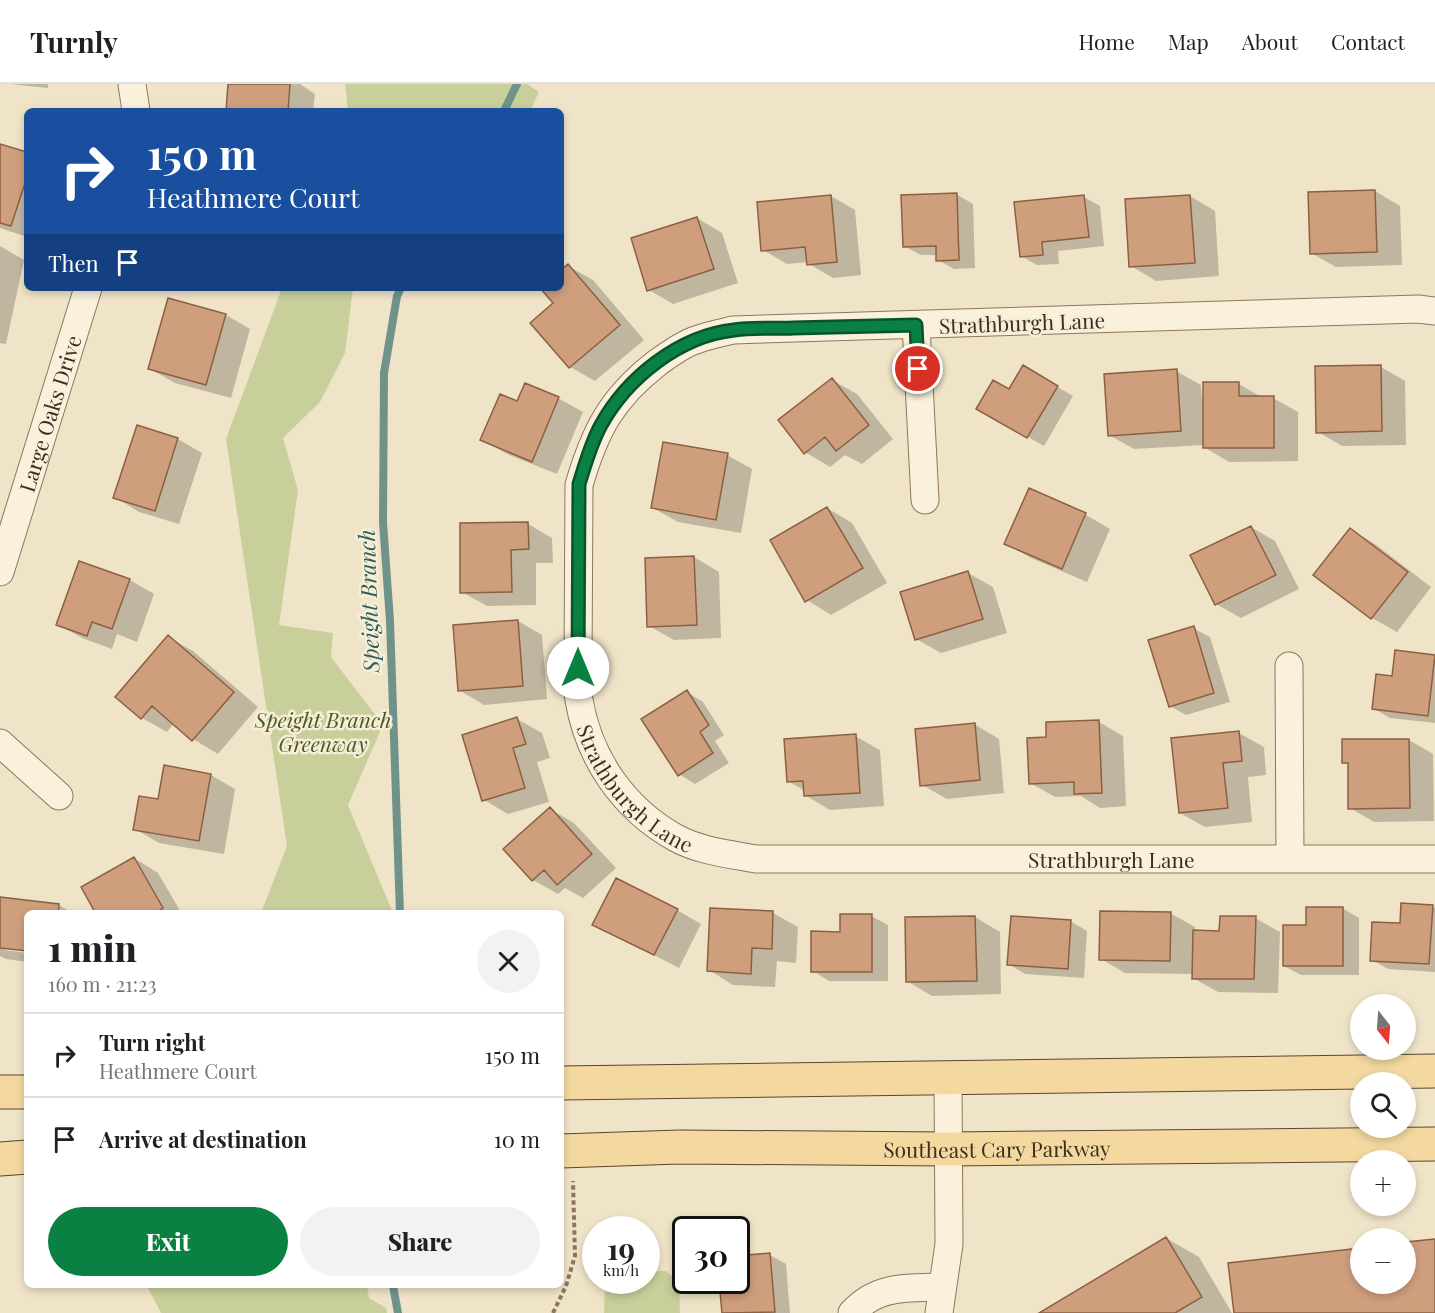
<!DOCTYPE html>
<html lang="en">
<head>
<meta charset="utf-8">
<style>
  :root { --surface:#fff; --page:#f2f2f2; --text:#202124; --muted:#757577; --line:#e0e0e0; --accent:#0b8043 }
  body { margin:0; font-family:"Playfair Display",serif; background:var(--page); color:var(--text); height:100vh; display:flex; flex-direction:column; font-size:22px; white-space:nowrap }
  * { box-sizing:border-box; margin:0 }
  p { font-size:20px; color:var(--muted) }
  .icon { flex:none; width:33px; height:33px; fill:none; stroke:currentColor; stroke-width:2; stroke-linecap:round; stroke-linejoin:round }
  .map { position:relative; flex:1; overflow:hidden }
  .side { position:absolute; left:24px; top:826px; width:540px; height:378px; display:flex; flex-direction:column; background:var(--surface); border-radius:9px; box-shadow:0 3px 9px #0003 }
  .side>* { flex:none }
  .top-card { position:absolute; left:24px; top:24px; width:540px; height:183px; border-radius:9px; box-shadow:0 3px 9px #0003; background:#1a4fa0; color:#fff; overflow:hidden }
  .needle { width:39px; rotate:163deg }
  .controls { position:absolute; left:1350px; top:910px; display:grid; gap:12px }
  .controls a { display:grid; place-items:center; width:66px; height:66px; border-radius:50%; background:var(--surface); box-shadow:0 3px 9px #0003; font-size:30px }
  .speed { position:absolute; left:582px; top:1132px; display:flex; gap:12px; font-size:30px; font-weight:700; text-align:center }
  .speed>* { display:grid; place-content:center; width:78px; height:78px; border-radius:50%; background:var(--surface); box-shadow:0 3px 9px #0003; line-height:1 }
  .speed small { font-size:15px; font-weight:400 }
  .speed .limit { border:3px solid #111; border-radius:9px; background:#fff; color:#111 }
  .pin { position:absolute; display:grid; place-items:center; width:51px; height:51px; color:#fff; margin:-26px; border:3px solid #fff; border-radius:50%; box-shadow:0 2px 6px #0007 }
  .me { position:absolute; width:66px; margin:-33px; rotate:0deg; stroke-linejoin:round; filter:drop-shadow(0 0 4px #0008) }
  .turn { display:flex; align-items:center; gap:21px; height:126px; padding:0 24px; font-size:27px }
  .turn .icon { width:78px; height:78px; stroke-width:2.5 }
  .turn b { display:block; font-size:42px; line-height:51px }
  .then { display:flex; align-items:center; height:57px; padding:0 24px; background:#0003; gap:12px; font-size:22px }
  .round { display:grid; place-items:center; flex:none; width:63px; height:63px; border-radius:32px; background:var(--page) }
  .summary { display:flex; align-items:center; justify-content:space-between; height:102px; padding:0 24px }
  h1 { font-size:36px; font-weight:800; line-height:45px }
  .button { display:flex; gap:12px; margin-top:auto; padding:12px 24px }
  .button a { flex:1; height:69px; border-radius:36px; background:var(--accent); color:#fff; font-size:24px; font-weight:800; line-height:69px; text-align:center }
  .button a+a { background:var(--page); color:var(--text) }
  ul { padding:0; list-style:none }
  li { display:flex; align-items:center; gap:18px; height:84px; padding:0 24px; border-top:2px solid var(--line) }
  li div { flex:1 }
  li b { display:block; font-size:22px }
  li em { font-style:normal }
  header { display:flex; align-items:center; gap:36px; box-sizing:border-box; height:84px; padding:0 30px; background:var(--surface); border-bottom:2px solid var(--line) }
  header strong { font-size:28px }
  nav { display:flex; gap:33px; margin-inline-start:auto; font-size:21px }
  .map>svg:first-child { display:block }
</style>
</head>
<body>
<header>
<strong>Turnly</strong>
<nav><a>Home</a><a>Map</a><a>About</a><a>Contact</a></nav>
</header>
<div class="map">
<svg width="1435" height="1229" viewBox="0 0 1435 1229">
  <rect width="100%" height="100%" fill="#f0e4c8"/>
  <path fill="#c9cf9b" d="M 345,0 L 527,0 L 539,8 L 530,27 L 348,27 Z
    M 282,204 L 353,204 L 345,269 L 320,318 L 283,354 L 298,406 L 279,541 L 333,549 L 331,573 L 383,641 L 348,721 L 393,829 L 261,829 L 287,762 L 226,355 Z
    M 647,1187 L 666,1187 L 679,1198 L 680,1229 L 604,1229 L 605,1197 L 646,1197 Z
    M 147,1202 L 367,1202 L 369,1214 L 386,1224 L 387,1229 L 161,1229 Z"/>
  <path fill="#0003" d="M 10,0 L 48,0 L 48,4 Z
    M 230,0 L 300,0 L 315,10 L 313,27 L 228,27 Z
    M 0,61 L 27,70 L 27,153 L 0,144 Z
    M 1375,107 L 1400,122 L 1402,181 L 1336,183 L 1311,169 L 1309,110 Z
    M 956,110 L 973,120 L 975,184 L 954,185 L 938,176 L 938,171 L 921,171 L 904,162 Z
    M 831,112 L 855,126 L 861,191 L 833,194 L 809,180 L 808,178 L 787,180 L 763,166 Z
    M 1190,112 L 1215,127 L 1219,192 L 1156,197 L 1131,182 Z
    M 1084,113 L 1100,122 L 1104,162 L 1058,167 L 1059,180 L 1037,181 L 1021,172 Z
    M 697,134 L 722,149 L 738,199 L 673,220 L 649,206 Z
    M 0,162 L 24,176 L 6,260 L 0,259 Z
    M 568,182 L 593,196 L 644,256 L 595,297 L 570,283 L 561,204 L 561,188 Z
    M 169,216 L 226,231 L 250,245 L 231,314 L 175,299 L 150,285 Z
    M 1023,283 L 1073,312 L 1044,362 L 978,324 L 1009,307 Z
    M 1381,283 L 1405,297 L 1406,361 L 1342,362 L 1318,348 Z
    M 1176,287 L 1201,301 L 1202,316 L 1239,300 L 1263,314 L 1273,314 L 1298,328 L 1298,377 L 1229,378 L 1204,363 L 1204,361 L 1134,365 L 1109,351 Z
    M 832,296 L 857,310 L 893,355 L 862,380 L 845,371 L 830,383 L 805,368 Z
    M 558,314 L 583,328 L 557,390 L 507,370 L 482,356 Z
    M 178,355 L 202,369 L 179,440 L 139,428 L 115,413 Z
    M 727,371 L 752,385 L 741,449 L 678,438 L 653,424 Z
    M 1030,406 L 1086,431 L 1110,445 L 1087,498 L 1031,474 L 1006,459 Z
    M 827,424 L 852,439 L 887,499 L 831,531 L 807,516 Z
    M 528,440 L 552,454 L 553,479 L 536,479 L 536,521 L 487,522 L 462,508 Z
    M 1251,443 L 1275,457 L 1299,505 L 1241,534 L 1216,520 Z
    M 1350,445 L 1375,460 L 1431,503 L 1397,548 L 1372,534 L 1315,490 Z
    M 694,473 L 719,488 L 721,554 L 674,556 L 649,542 L 646,475 Z
    M 80,479 L 130,496 L 154,510 L 137,558 L 117,550 L 112,565 L 82,554 L 58,540 Z
    M 968,489 L 993,503 L 1007,549 L 941,569 L 916,555 Z
    M 518,537 L 542,551 L 547,615 L 484,621 L 459,606 Z
    M 1193,544 L 1210,553 L 1230,618 L 1186,631 L 1170,622 Z
    M 168,553 L 193,567 L 258,623 L 218,670 L 193,655 L 174,639 L 167,648 L 142,634 L 117,612 Z
    M 1396,567 L 1435,572 L 1435,639 L 1390,634 L 1373,624 L 1393,594 Z
    M 687,608 L 703,618 L 724,651 L 715,657 L 729,679 L 695,700 L 679,690 Z
    M 517,635 L 542,649 L 550,674 L 537,678 L 549,718 L 508,730 L 484,716 Z
    M 1099,638 L 1123,652 L 1126,722 L 1100,724 L 1081,712 L 1055,713 L 1030,699 L 1047,654 Z
    M 974,640 L 999,655 L 1004,709 L 947,715 L 922,701 Z
    M 1239,649 L 1264,663 L 1266,691 L 1248,693 L 1252,738 L 1205,743 L 1180,729 Z
    M 855,652 L 880,666 L 884,722 L 830,726 L 805,711 L 805,707 L 788,697 Z
    M 1409,656 L 1433,670 L 1434,737 L 1374,738 L 1350,724 L 1350,682 L 1344,678 Z
    M 211,691 L 235,705 L 224,770 L 159,759 L 135,745 L 159,717 Z
    M 550,725 L 574,739 L 616,784 L 583,814 L 565,804 L 558,810 L 533,796 L 505,766 Z
    M 134,774 L 158,789 L 182,830 L 98,830 Z
    M 0,814 L 59,821 L 74,830 L 27,830 L 27,866 L 5,863 L 5,866 L 27,869 L 27,878 L 6,875 L 0,872 Z
    M 1433,823 L 1435,824 L 1435,888 L 1388,885 L 1372,876 L 1402,841 Z
    M 1342,824 L 1359,834 L 1359,891 L 1301,891 L 1284,882 Z
    M 677,826 L 701,840 L 679,884 L 594,840 Z
    M 712,826 L 773,829 L 798,843 L 796,879 L 777,877 L 775,903 L 733,901 L 709,886 Z
    M 1170,829 L 1195,843 L 1195,848 L 1221,848 L 1255,834 L 1280,848 L 1278,909 L 1218,908 L 1193,894 L 1194,890 L 1125,889 L 1101,875 Z
    M 871,832 L 888,841 L 888,897 L 829,897 L 813,887 L 842,849 Z
    M 975,833 L 1000,848 L 1001,910 L 932,912 L 907,897 Z
    M 1070,837 L 1087,847 L 1084,894 L 1025,890 L 1009,880 Z
    M 1166,1154 L 1199,1173 L 1232,1229 L 1042,1229 Z
    M 1435,1157 L 1435,1229 L 1235,1229 L 1230,1181 L 1360,1165 L 1360,1200 L 1406,1200 L 1406,1160 Z
    M 770,1171 L 786,1180 L 790,1229 L 724,1229 L 721,1197 L 736,1197 Z"/>
  <g fill="none" stroke-linecap="round" stroke-linejoin="round">
    <path stroke="#6f938a" stroke-width="8" d="M 504,27 L 517,0
      M 400,830 L 390,537 L 383,438 L 384,289 L 397,212 L 401,204
      M 393,1202 L 398,1229"/>
  </g>
  <path fill="#cf9f7d" stroke="#8d5f41" stroke-width="1.5" d="M 228,0 L 290,0 L 288,27 L 226,27 Z
    M 0,60 L 27,68 L 27,93 L 11,142 L 0,139 Z
    M 1375,106 L 1377,168 L 1310,170 L 1308,108 Z
    M 957,109 L 959,176 L 936,177 L 936,162 L 903,163 L 901,111 Z
    M 831,111 L 837,178 L 807,181 L 805,163 L 761,167 L 757,118 Z
    M 1084,111 L 1089,153 L 1042,158 L 1043,171 L 1020,173 L 1014,118 Z
    M 1190,111 L 1195,179 L 1129,183 L 1125,115 Z
    M 697,133 L 714,185 L 647,207 L 631,154 Z
    M 568,180 L 620,241 L 569,284 L 530,239 L 553,219 L 540,204 L 561,204 L 561,186 Z
    M 168,214 L 226,230 L 206,301 L 148,285 Z
    M 1023,281 L 1058,302 L 1027,354 L 976,325 L 993,296 L 1009,305 Z
    M 1381,281 L 1382,347 L 1316,349 L 1315,282 Z
    M 1177,285 L 1181,347 L 1108,352 L 1104,290 Z
    M 832,294 L 869,341 L 836,367 L 825,353 L 804,370 L 778,336 Z
    M 1203,298 L 1239,298 L 1239,312 L 1274,312 L 1274,364 L 1203,364 Z
    M 525,299 L 559,313 L 532,378 L 480,356 L 500,310 L 517,317 Z
    M 137,341 L 178,354 L 155,427 L 113,414 Z
    M 663,358 L 728,369 L 716,436 L 651,424 Z
    M 1029,404 L 1086,429 L 1062,485 L 1004,460 Z
    M 827,423 L 863,484 L 805,518 L 770,456 Z
    M 528,438 L 529,465 L 511,466 L 512,508 L 460,509 L 460,439 Z
    M 1251,442 L 1276,491 L 1215,521 L 1190,471 Z
    M 1350,444 L 1408,488 L 1371,535 L 1313,491 Z
    M 694,472 L 697,541 L 647,543 L 645,474 Z
    M 79,477 L 130,495 L 112,545 L 92,538 L 87,552 L 56,541 Z
    M 968,487 L 983,535 L 915,556 L 900,508 Z
    M 518,536 L 523,602 L 458,607 L 453,541 Z
    M 1194,542 L 1214,609 L 1169,623 L 1148,556 Z
    M 168,551 L 234,608 L 192,657 L 152,622 L 141,635 L 115,613 Z
    M 1395,566 L 1435,571 L 1428,632 L 1372,625 L 1376,590 L 1392,592 Z
    M 687,606 L 709,641 L 700,648 L 713,669 L 678,692 L 641,635 Z
    M 517,633 L 526,660 L 513,664 L 525,704 L 482,717 L 462,651 Z
    M 1099,636 L 1102,709 L 1074,710 L 1074,698 L 1029,700 L 1027,654 L 1046,653 L 1046,638 Z
    M 975,639 L 980,696 L 920,702 L 915,645 Z
    M 1239,647 L 1242,677 L 1223,679 L 1228,724 L 1179,729 L 1171,654 Z
    M 856,650 L 860,709 L 804,712 L 803,697 L 787,698 L 784,655 Z
    M 1342,655 L 1409,655 L 1410,724 L 1348,725 L 1348,679 L 1342,679 Z
    M 164,681 L 211,690 L 199,757 L 133,746 L 139,712 L 158,715 Z
    M 550,723 L 592,770 L 557,801 L 544,786 L 532,797 L 503,765 Z
    M 134,773 L 163,824 L 154,830 L 96,830 L 81,803 Z
    M 616,794 L 678,825 L 654,871 L 592,841 Z
    M 0,813 L 59,820 L 58,830 L 27,830 L 27,867 L 0,864 Z
    M 1401,819 L 1433,821 L 1429,880 L 1370,877 L 1372,838 L 1400,839 Z
    M 1306,823 L 1343,823 L 1343,882 L 1283,882 L 1283,841 L 1306,841 Z
    M 710,824 L 773,827 L 772,865 L 752,864 L 751,890 L 707,887 Z
    M 1100,827 L 1171,828 L 1170,877 L 1099,876 Z
    M 840,830 L 872,830 L 872,888 L 811,888 L 811,847 L 840,848 Z
    M 975,832 L 977,897 L 906,898 L 905,833 Z
    M 1011,832 L 1071,836 L 1068,885 L 1007,881 Z
    M 1220,832 L 1256,832 L 1254,895 L 1192,895 L 1193,846 L 1219,847 Z
    M 1166,1153 L 1202,1213 L 1175,1229 L 1039,1229 Z
    M 1435,1155 L 1435,1229 L 1234,1229 L 1228,1179 L 1360,1164 L 1360,1200 L 1406,1200 L 1406,1158 Z
    M 770,1169 L 775,1228 L 722,1229 L 719,1197 L 736,1197 L 736,1172 Z"/>
  <g fill="none" stroke-linecap="round" stroke-linejoin="round">
    <defs>
      <g id="minor">
        <path d="M 132,0 L 136,27"/>
        <path id="s1" d="M 1435,227 L 1418,225 L 733,246 C 720,249 705,252 693,257 C 680,262 668,271 657,279 C 612,314 595,346 579,401 L 578,584 C 578,595 577,606 579,616 C 589,675 624,725 676,754 C 700,767 729,770 756,775 L 1435,775"/>
        <path d="M 916,241 L 925,416"/>
        <path id="s2" d="M 0,488 L 88,204"/>
        <path d="M 1289,582 L 1290,774"/>
        <path d="M 0,659 L 59,712"/>
        <path d="M 852,1229 C 877,1201 908,1204 942,1203"/>
        <path d="M 939,1229 L 949,1160 L 948,993"/>
      </g>
      <g id="major">
        <path d="M 561,999 L 1435,987"/>
        <path d="M 0,1008 L 27,1008"/>
        <path id="s3" d="M 561,1067 L 679,1063 L 948,1065 L 1435,1060"/>
        <path d="M 0,1075 L 27,1073"/>
      </g>
    </defs>
    <use href="#minor" stroke="#8d765c" stroke-width="29"/>
    <use href="#major" stroke="#5b4430" stroke-width="35"/>
    <path stroke="#8d765c" stroke-width="4" stroke-dasharray="4.5 3" stroke-linecap="butt" d="M 553,1229 L 566,1202 L 575,1172 L 573,1097"/>
    <use href="#minor" stroke="#faf1dc" stroke-width="27"/>
    <use href="#major" stroke="#f3d9a0" stroke-width="33"/>
  </g>
  <g fill="none" stroke-linecap="round" stroke-linejoin="round">
    <defs>
      <path id="route" d="M 578,584 L 579,400 C 585,381 591,359 601,341 C 627,294 679,252 734,246 C 753,243 774,245 793,244 C 834,243 875,242 916,241 L 918,285"/>
    </defs>
    <use href="#route" stroke="#07532c" stroke-width="15"/>
    <use href="#route" stroke="#0b8043" stroke-width="10"/>
  </g>
  <g text-anchor="middle" dominant-baseline="central" stroke-width="5" stroke-linejoin="round" paint-order="stroke">
    <g font-size="21" fill="#3d2e20" stroke="#f7eed8">
      <text transform="translate(1022 238) rotate(-2)">Strathburgh Lane</text>
      <text stroke="none"><textPath href="#s2" startOffset="166">Large Oaks Drive</textPath></text>
      <text stroke="none"><textPath href="#s1" startOffset="1258">Strathburgh Lane</textPath></text>
      <text stroke="none"><textPath href="#s1" startOffset="1762">Strathburgh Lane</textPath></text>
      <text stroke="none"><textPath href="#s3" startOffset="436">Southeast Cary Parkway</textPath></text>
    </g>
    <g font-size="21" font-style="italic" fill="#4d5a26" stroke="#f7eed8">
      <text x="323" y="635">Speight Branch<tspan x="323" dy="24">Greenway</tspan></text>
    </g>
    <g font-size="22" font-style="italic" fill="#2f5d5a" stroke="#f7eed8">
      <text transform="translate(368 517) rotate(-92)">Speight Branch</text>
    </g>
  </g>
</svg>
<div class="controls">
<a><svg class="needle" viewBox="-14 -14 28 28"><path d="M0-13l5 13h-10z" fill="#e53935"/><path d="M0 13l5-13h-10z" fill="#757577"/></svg></a>
<a><svg class="icon" aria-label="search" viewBox="0 0 24 24"><circle cx="10" cy="10" r="6"/><path d="M15 15l6 6"/></svg></a>
<a>+</a>
<a>−</a>
</div>
<div class="speed"><div>19<small>km/h</small></div><div class="limit">30</div></div>
<div class="pin" style="left:918px;top:285px;background:#d93025"><svg class="icon" aria-label="arrive" viewBox="0 0 24 24"><path d="M6 21V4h12l-3 4 3 4H6"/></svg></div>
<svg class="me" style="left:578px;top:584px" viewBox="-20 -20 40 40"><circle r="19" fill="#fff"/><path d="M0-13L10 11 0 6-10 11z" fill="#0b8043"/></svg>
<div class="top-card">
<div class="turn"><svg class="icon" aria-label="right" viewBox="0 0 24 24"><path d="M7 20v-9h11M14 6l5 5-5 5"/></svg><div><b>150 m</b>Heathmere Court</div></div>
<div class="then">Then<svg class="icon" aria-label="arrive" viewBox="0 0 24 24"><path d="M6 21V4h12l-3 4 3 4H6"/></svg></div>
</div>
<section class="side">
<div class="summary"><div><h1>1 min</h1><p>160 m · 21:23</p></div><a class="round"><svg class="icon" aria-label="close" viewBox="0 0 24 24"><path d="M6 6l12 12M18 6L6 18"/></svg></a></div>
<ul>
<li><svg class="icon" aria-label="right" viewBox="0 0 24 24"><path d="M7 20v-9h11M14 6l5 5-5 5"/></svg><div><b>Turn right</b><p>Heathmere Court</p></div><em>150 m</em></li>
<li><svg class="icon" aria-label="arrive" viewBox="0 0 24 24"><path d="M6 21V4h12l-3 4 3 4H6"/></svg><div><b>Arrive at destination</b></div><em>10 m</em></li>
</ul>
<div class="button"><a>Exit</a><a>Share</a></div>
</section>
</div>
</body>
</html>
